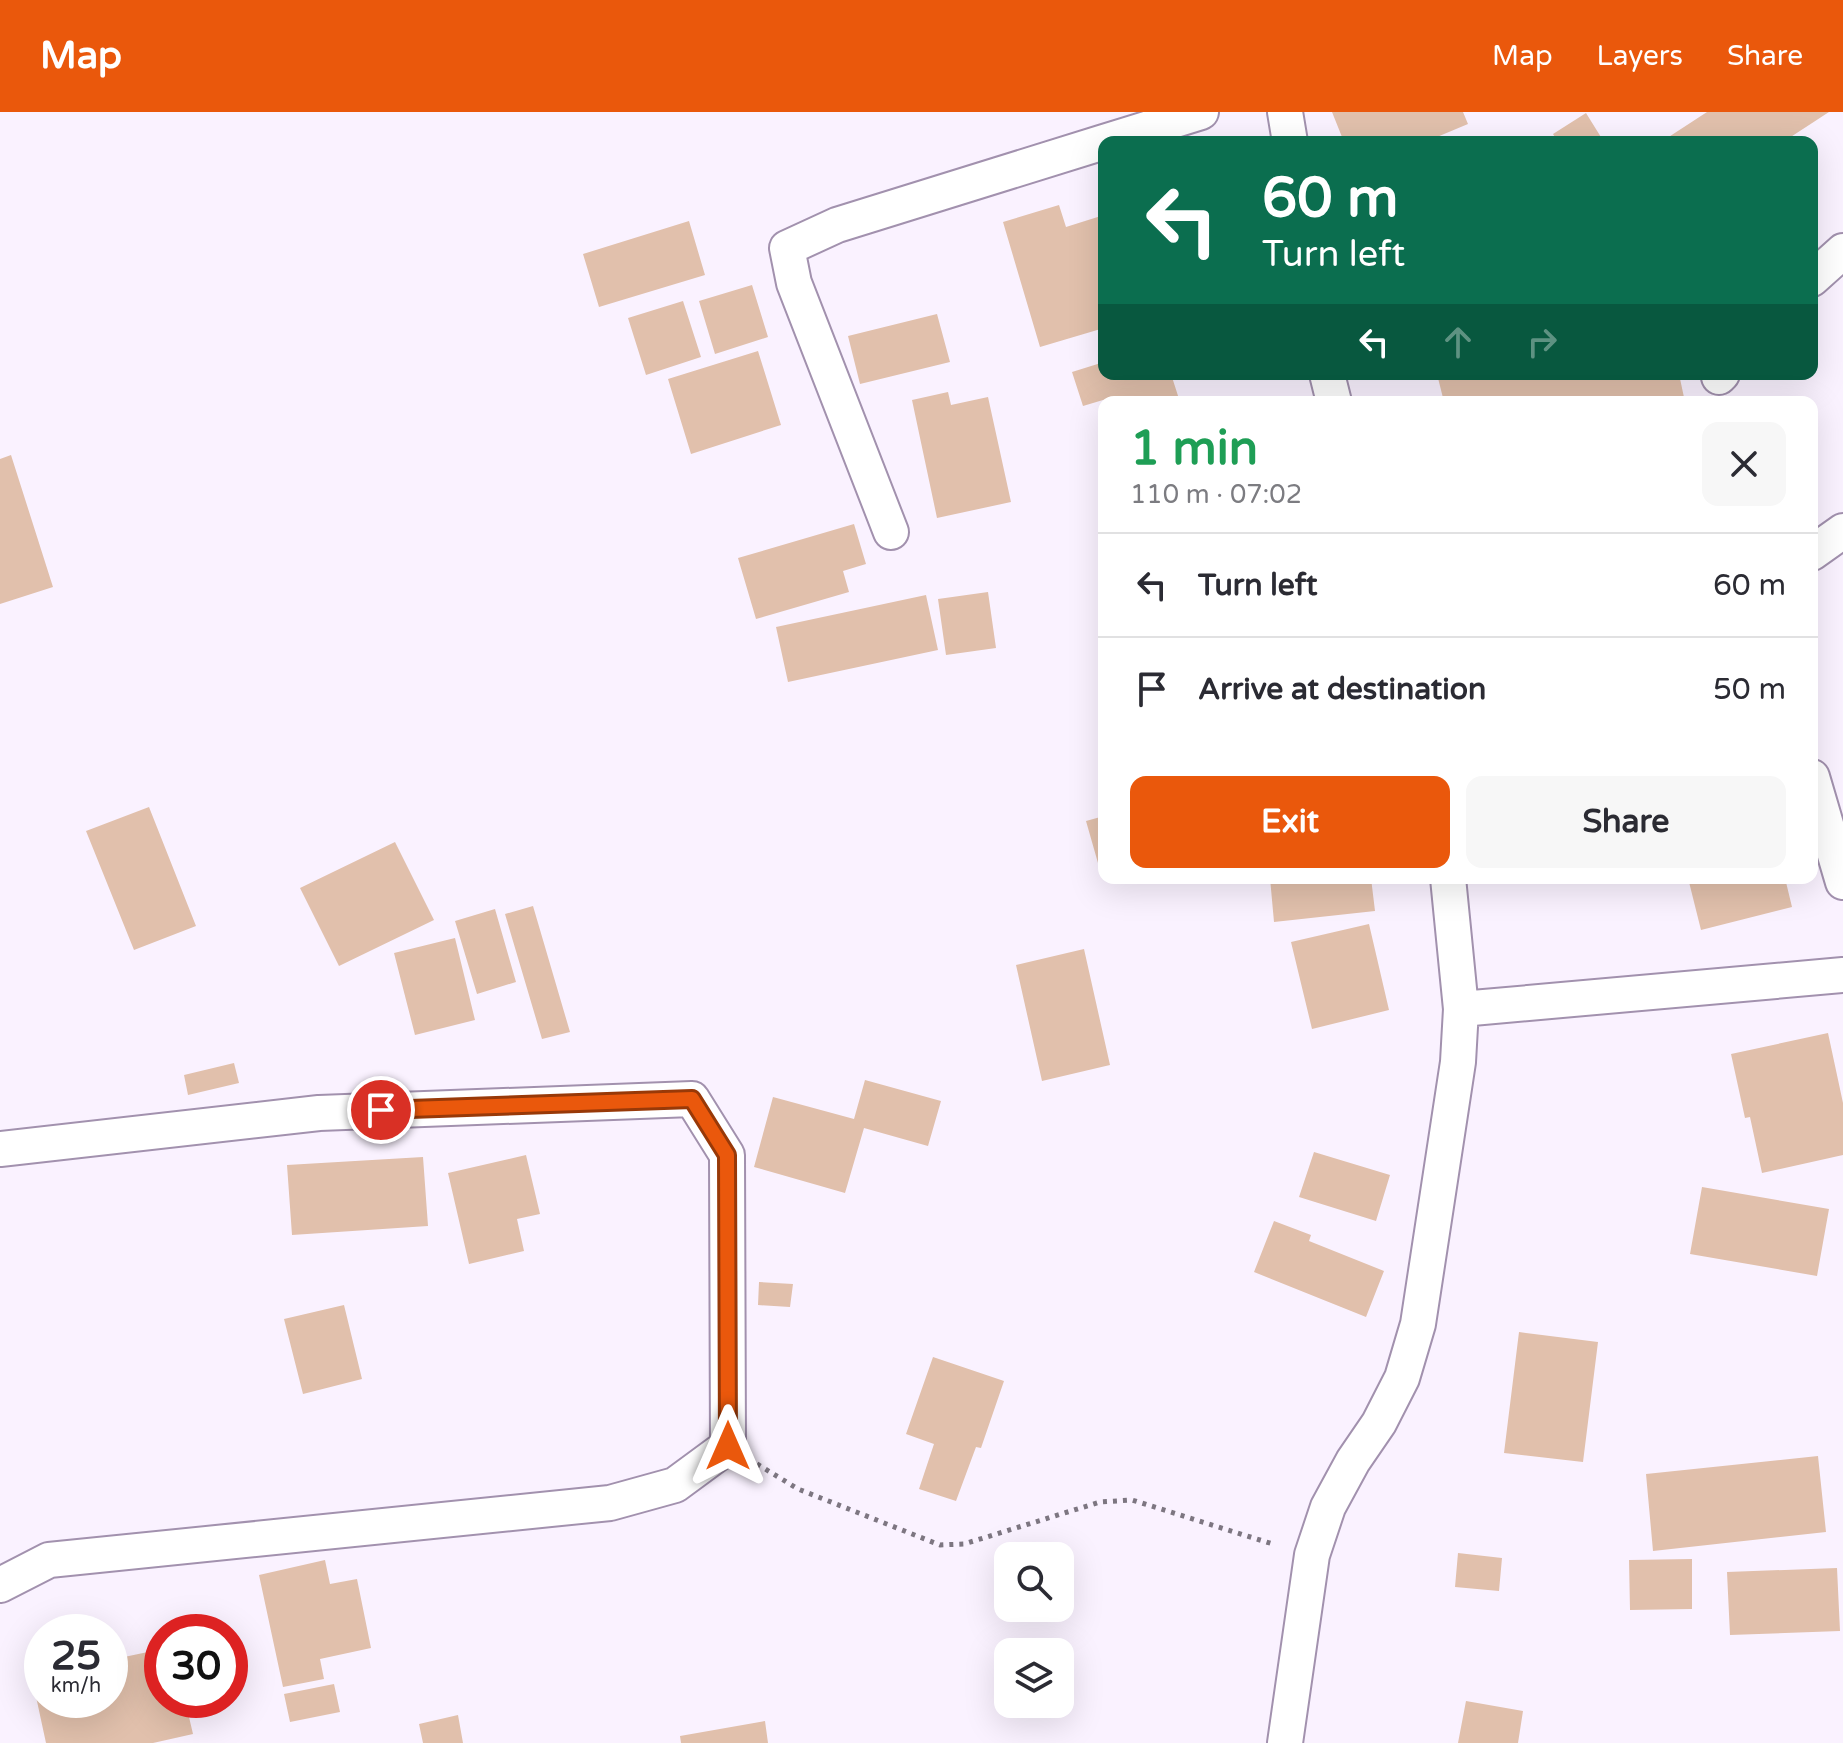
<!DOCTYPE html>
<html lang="en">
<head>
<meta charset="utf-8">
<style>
  :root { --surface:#fff; --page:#f7f7f7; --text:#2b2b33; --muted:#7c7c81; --line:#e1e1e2; --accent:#ea580c }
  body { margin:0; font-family:"Varela Round",sans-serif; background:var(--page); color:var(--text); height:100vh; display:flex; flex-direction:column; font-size:30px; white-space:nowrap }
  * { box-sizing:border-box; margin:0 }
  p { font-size:26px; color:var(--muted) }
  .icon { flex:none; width:44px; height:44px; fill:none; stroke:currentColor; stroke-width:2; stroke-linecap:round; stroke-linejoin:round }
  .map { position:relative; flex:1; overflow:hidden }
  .sheet { position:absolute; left:1098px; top:284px; width:720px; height:488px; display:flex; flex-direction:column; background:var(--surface); border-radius:16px; box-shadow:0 8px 32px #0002 }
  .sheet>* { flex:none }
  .guide { position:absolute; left:1098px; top:24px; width:720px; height:244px; border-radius:16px; box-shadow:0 8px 32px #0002; background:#0b6e4f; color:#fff; overflow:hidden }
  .tools { position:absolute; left:994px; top:1430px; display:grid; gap:16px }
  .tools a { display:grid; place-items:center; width:80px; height:80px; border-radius:16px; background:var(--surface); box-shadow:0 8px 32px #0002; font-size:40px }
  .speed { position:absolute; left:24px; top:1502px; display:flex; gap:16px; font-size:40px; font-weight:700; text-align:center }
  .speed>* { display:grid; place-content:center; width:104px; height:104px; border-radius:50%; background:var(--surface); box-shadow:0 8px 32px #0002; line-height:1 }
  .speed small { font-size:20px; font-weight:400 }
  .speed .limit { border:12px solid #d22; background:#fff; color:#111 }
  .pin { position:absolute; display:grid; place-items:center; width:68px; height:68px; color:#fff; margin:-34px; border:4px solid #fff; border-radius:50%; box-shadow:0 2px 8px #0007 }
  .me { position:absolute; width:88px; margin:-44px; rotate:0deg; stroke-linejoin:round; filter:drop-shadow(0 0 6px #0008) }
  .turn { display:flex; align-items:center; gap:28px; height:168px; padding:0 32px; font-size:36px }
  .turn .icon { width:104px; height:104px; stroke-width:2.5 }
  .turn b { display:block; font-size:56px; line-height:68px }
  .lanes { display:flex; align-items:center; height:76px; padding:0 32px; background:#0003; justify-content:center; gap:40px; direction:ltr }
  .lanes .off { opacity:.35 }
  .round { display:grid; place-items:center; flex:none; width:84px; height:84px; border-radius:16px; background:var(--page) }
  .head { display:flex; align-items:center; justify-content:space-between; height:136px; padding:0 32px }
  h1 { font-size:48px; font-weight:700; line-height:60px; color:#1e9e55 }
  .action { display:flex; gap:16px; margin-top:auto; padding:16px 32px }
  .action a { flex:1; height:92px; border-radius:16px; background:var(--accent); color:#fff; font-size:32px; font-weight:700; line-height:92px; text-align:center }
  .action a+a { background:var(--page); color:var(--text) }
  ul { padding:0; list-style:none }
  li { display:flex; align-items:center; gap:24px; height:104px; padding:0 32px; border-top:2px solid var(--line) }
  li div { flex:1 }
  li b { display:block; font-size:30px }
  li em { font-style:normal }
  header { display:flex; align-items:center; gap:48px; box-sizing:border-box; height:112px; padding:0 40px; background:var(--accent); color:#fff }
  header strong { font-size:38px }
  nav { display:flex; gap:44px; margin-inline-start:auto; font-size:28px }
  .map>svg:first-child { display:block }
</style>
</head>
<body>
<header>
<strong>Map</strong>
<nav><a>Map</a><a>Layers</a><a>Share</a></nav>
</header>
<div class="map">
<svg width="1843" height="1631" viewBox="0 0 1843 1631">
  <rect width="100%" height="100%" fill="#faf2ff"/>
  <path fill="#e1c0ac" d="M 1332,0 L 1463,0 L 1468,12 L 1425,30 L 1344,30 Z
    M 1707,0 L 1829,0 L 1783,30 L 1661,30 Z
    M 1586,1 L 1604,30 L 1558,30 L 1553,22 Z
    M 1059,93 L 1066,115 L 1104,103 L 1104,179 L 1100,180 L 1104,195 L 1104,216 L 1040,235 L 1003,110 Z
    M 689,109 L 705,163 L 599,195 L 583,142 Z
    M 752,173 L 768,225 L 715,242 L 699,189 Z
    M 683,189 L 701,245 L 646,263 L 628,206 Z
    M 937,202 L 950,250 L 860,272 L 848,224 Z
    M 758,239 L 781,313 L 691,342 L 668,267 Z
    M 1104,250 L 1104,262 L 1171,262 L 1180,290 L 1115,290 L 1113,285 L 1083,294 L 1072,260 Z
    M 1456,262 L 1679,262 L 1685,290 L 1444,290 L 1438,266 Z
    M 948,280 L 951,293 L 988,285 L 1011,390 L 937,406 L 912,288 Z
    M 11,343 L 53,475 L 0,492 L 0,347 Z
    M 854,412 L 866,452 L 843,459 L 849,480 L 756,507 L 738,446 Z
    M 988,480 L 996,536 L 946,543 L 938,487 Z
    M 926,483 L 938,538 L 788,570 L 776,515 Z
    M 149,695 L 196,814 L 134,838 L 86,719 Z
    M 1104,704 L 1104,757 L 1100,758 L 1086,709 Z
    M 395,730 L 434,808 L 339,854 L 300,776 Z
    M 1270,766 L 1371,766 L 1375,799 L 1274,810 Z
    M 1688,766 L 1785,766 L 1792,795 L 1701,818 Z
    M 533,794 L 570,920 L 542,927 L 505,802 Z
    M 495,797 L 516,870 L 477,882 L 455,809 Z
    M 1369,812 L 1389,898 L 1312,917 L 1291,830 Z
    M 455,826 L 475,908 L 415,923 L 394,841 Z
    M 1084,837 L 1110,953 L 1042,969 L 1016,853 Z
    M 1828,921 L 1843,991 L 1843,1043 L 1762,1061 L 1750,1005 L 1745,1006 L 1731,942 Z
    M 234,951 L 239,971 L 188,983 L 184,963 Z
    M 865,968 L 941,989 L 928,1034 L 864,1016 L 845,1081 L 754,1055 L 773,985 L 854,1007 Z
    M 1314,1040 L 1390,1063 L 1376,1109 L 1299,1085 Z
    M 526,1043 L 540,1102 L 517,1107 L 524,1139 L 469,1152 L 448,1061 Z
    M 423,1045 L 428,1114 L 292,1123 L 287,1053 Z
    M 1702,1075 L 1829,1097 L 1817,1164 L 1690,1142 Z
    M 1274,1109 L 1311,1123 L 1309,1129 L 1384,1159 L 1366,1205 L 1254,1160 Z
    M 759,1170 L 793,1172 L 790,1195 L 758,1193 Z
    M 344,1193 L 362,1267 L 303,1282 L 284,1207 Z
    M 1519,1220 L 1598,1230 L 1583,1350 L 1504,1341 Z
    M 933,1245 L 1004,1269 L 981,1336 L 976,1335 L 956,1389 L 919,1377 L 934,1332 L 906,1322 Z
    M 1818,1344 L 1826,1420 L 1653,1439 L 1646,1362 Z
    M 1458,1441 L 1502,1446 L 1499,1479 L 1455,1475 Z
    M 1692,1447 L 1692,1497 L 1630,1498 L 1629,1448 Z
    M 325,1448 L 330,1472 L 357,1467 L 371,1536 L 320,1547 L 324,1567 L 283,1575 L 259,1463 Z
    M 1837,1456 L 1840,1519 L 1730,1523 L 1727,1460 Z
    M 162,1537 L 162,1588 L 185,1588 L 193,1622 L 153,1631 L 46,1631 L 32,1566 L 42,1563 L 42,1588 L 110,1588 L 110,1548 Z
    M 334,1572 L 340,1600 L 290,1610 L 284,1582 Z
    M 1466,1589 L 1523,1599 L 1518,1631 L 1458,1631 Z
    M 458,1603 L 463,1631 L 423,1631 L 419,1612 Z
    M 765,1609 L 768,1631 L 681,1631 L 680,1624 Z"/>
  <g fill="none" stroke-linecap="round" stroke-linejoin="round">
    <defs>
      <path id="minor" d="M 1285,0 L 1290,30
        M 1104,30 L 1201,0
        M 1812,167 L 1843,139
        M 1327,262 L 1334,290
        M 1719,265 L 1722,262
        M 891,420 L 794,171 L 787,136 L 837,113 L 1104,30
        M 1812,441 L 1843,419
        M 1812,665 L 1843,770
        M 1461,897 L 1843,863
        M 0,1037 L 319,1001 L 692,987 L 727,1043 L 728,1334 L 675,1373 L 610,1391 L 49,1448 L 0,1473
        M 1285,1631 L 1312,1443 L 1328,1395 L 1353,1349 L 1379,1311 L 1402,1266 L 1418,1212 L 1458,950 L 1461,897 L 1448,766"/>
    </defs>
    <use href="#minor" stroke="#a291ae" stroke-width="38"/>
    <path stroke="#7d7681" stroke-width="5" stroke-dasharray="4 6" stroke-linecap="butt" d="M 757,1352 L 798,1377 L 940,1433 L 964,1432 L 1100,1390 L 1132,1388 L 1276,1433"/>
    <use href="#minor" stroke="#fff" stroke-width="34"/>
  </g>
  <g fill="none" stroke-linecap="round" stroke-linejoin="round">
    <defs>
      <path id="route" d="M 381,998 L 692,987 L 727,1043 L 728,1334"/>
    </defs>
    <use href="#route" stroke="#983908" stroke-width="20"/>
    <use href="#route" stroke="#ea580c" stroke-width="14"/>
  </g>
</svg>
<div class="tools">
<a><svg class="icon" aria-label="search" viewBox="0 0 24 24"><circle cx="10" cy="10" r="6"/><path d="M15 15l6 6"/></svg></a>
<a><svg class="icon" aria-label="layers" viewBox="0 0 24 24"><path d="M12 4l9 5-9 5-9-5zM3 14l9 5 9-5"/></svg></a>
</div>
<div class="speed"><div>25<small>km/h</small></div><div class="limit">30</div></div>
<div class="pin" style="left:381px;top:998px;background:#d93025"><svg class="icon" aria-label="arrive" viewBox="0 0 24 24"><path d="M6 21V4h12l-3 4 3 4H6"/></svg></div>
<svg class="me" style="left:728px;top:1334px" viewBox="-20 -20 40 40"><path d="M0-17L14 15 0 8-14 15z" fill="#ea580c" stroke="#fff" stroke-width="4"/></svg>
<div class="guide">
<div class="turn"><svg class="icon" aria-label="left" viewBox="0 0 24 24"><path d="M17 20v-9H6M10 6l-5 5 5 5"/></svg><div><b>60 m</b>Turn left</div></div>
<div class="lanes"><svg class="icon" aria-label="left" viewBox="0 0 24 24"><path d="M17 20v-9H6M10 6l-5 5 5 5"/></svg><svg class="icon off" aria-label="ahead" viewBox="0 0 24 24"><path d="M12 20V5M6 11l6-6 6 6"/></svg><svg class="icon off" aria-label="right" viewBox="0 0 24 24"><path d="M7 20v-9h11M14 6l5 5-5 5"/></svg></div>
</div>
<section class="sheet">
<div class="head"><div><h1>1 min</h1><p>110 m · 07:02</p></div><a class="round"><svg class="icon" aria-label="close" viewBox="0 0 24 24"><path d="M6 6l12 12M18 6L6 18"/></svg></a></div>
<ul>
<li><svg class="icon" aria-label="left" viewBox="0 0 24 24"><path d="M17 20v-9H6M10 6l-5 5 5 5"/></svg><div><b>Turn left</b></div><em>60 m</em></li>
<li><svg class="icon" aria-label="arrive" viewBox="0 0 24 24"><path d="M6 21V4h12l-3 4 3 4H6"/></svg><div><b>Arrive at destination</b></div><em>50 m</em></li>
</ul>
<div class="action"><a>Exit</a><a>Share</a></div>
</section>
</div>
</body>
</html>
